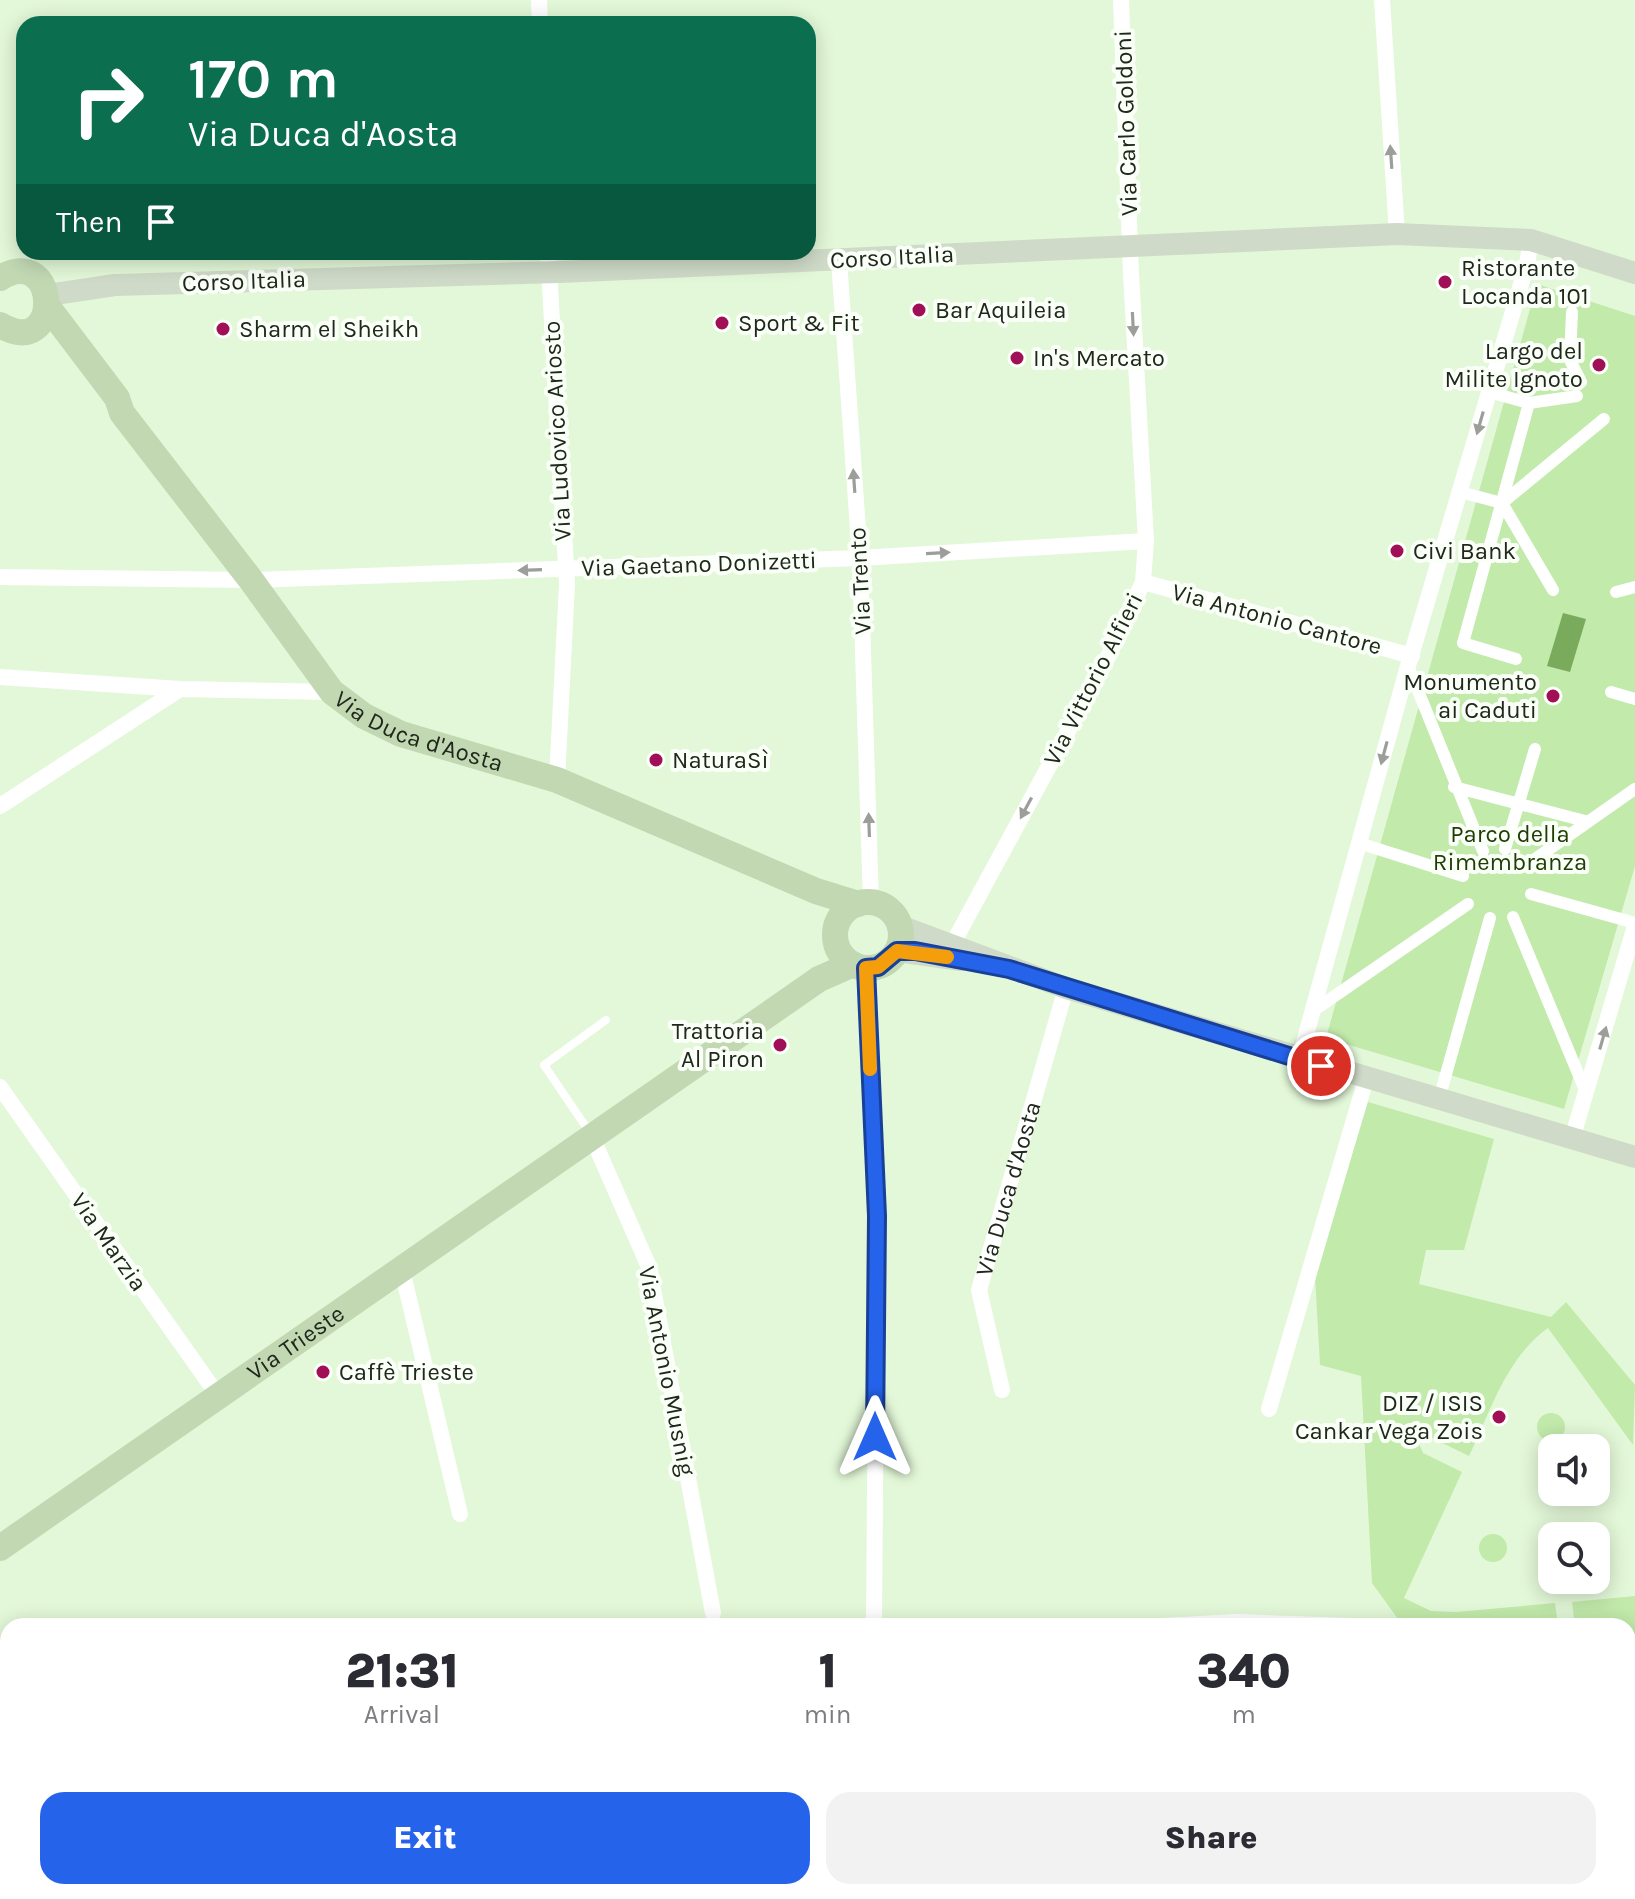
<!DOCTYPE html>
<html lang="en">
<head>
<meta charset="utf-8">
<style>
  :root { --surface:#fff; --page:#f2f2f3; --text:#2b2b33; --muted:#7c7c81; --accent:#2563eb }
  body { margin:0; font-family:Karla,sans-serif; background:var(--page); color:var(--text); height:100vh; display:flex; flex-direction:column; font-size:30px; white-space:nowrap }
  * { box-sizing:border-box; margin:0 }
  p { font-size:26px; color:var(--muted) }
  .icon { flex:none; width:44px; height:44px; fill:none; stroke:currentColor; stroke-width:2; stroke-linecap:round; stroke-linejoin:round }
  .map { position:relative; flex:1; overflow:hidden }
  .sheet { position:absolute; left:0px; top:1618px; width:1636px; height:282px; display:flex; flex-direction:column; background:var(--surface); border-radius:24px 24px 0 0; box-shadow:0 4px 20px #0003 }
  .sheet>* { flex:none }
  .guide { position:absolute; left:16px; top:16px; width:800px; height:244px; border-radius:24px; box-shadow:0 4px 20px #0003; background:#0b6e4f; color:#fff; overflow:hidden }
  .fabs { position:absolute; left:1538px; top:1434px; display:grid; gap:16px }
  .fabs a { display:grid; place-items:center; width:72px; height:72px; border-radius:16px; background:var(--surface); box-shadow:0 4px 20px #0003; font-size:40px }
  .pin { position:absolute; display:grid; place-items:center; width:68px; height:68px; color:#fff; margin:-34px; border:4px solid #fff; border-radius:50%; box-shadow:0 2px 8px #0007 }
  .me { position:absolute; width:88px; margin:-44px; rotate:0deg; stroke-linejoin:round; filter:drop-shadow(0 0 6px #0008) }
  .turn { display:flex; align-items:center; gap:28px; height:168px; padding:0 40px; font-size:36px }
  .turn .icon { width:104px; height:104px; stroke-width:2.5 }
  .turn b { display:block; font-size:56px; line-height:68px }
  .then { display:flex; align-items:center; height:76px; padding:0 40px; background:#0003; gap:16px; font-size:30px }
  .eta { display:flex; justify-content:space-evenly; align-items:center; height:136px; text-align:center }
  .eta b { font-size:48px; font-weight:800; line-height:56px }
  .button { display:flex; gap:16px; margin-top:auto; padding:16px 40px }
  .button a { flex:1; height:92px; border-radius:24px; background:var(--accent); color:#fff; font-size:32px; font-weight:800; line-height:92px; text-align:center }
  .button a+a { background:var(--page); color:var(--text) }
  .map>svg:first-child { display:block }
</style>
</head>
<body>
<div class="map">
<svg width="1635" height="1899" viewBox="0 0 1635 1899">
  <rect width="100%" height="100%" fill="#e3f8d8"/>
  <path fill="#c2eaab" d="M 1537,284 L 1635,316 L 1635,866 L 1564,1109 L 1326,1038 Z
    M 1368,1102 L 1494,1139 L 1464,1250 L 1426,1250 L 1419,1284 L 1551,1317 L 1566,1302 L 1635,1385 L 1633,1445 L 1548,1328 C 1506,1358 1491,1410 1469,1456 L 1430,1437 L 1419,1444 L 1423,1453 L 1462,1472 L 1404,1598 L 1431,1611 L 1456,1612 L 1555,1603 L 1558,1626 L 1403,1626 L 1372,1583 L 1361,1376 L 1320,1365 L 1315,1275 Z
    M1537 1427a14 14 0 1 1 28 0a14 14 0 1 1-28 0Z
    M1479 1548a14 14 0 1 1 28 0a14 14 0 1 1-28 0Z
    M 1635,1596 L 1635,1671 L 1628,1670 L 1628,1626 L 1575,1626 L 1572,1602 Z"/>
  <path fill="#7aab5c" d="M 1563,613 L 1586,619 L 1570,672 L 1547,666 Z"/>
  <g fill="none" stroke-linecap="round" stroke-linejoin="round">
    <path stroke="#fff" stroke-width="8" d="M 590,1133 L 544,1065 L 606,1020"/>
    <path stroke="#fff" stroke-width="12" d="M 1572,312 L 1570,360 L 1581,382
      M 1489,392 L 1529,403 L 1577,396
      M 1460,492 L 1502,503
      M 1553,590 L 1502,503 L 1604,419
      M 1616,592 L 1635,587
      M 1516,659 L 1463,643 L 1529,403
      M 1408,666 L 1483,851
      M 1611,692 L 1635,699
      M 1454,787 L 1585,821
      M 1359,843 L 1463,876
      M 1505,849 L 1535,749
      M 1528,864 L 1635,789
      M 1531,894 L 1635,923
      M 1513,917 L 1587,1095
      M 1313,1011 L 1468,904
      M 1439,1099 L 1490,918"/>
    <g stroke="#fff" stroke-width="16">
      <path d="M 539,0 L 540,24"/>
      <path d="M 1382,0 L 1397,234"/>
      <path d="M 548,252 L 567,584 L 557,780"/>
      <path d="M 839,260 L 860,558 L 871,903"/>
      <path d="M 0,577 L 251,580 L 860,558 L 1146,541"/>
      <path d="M 1143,582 L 1412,656"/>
      <path d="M 0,677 L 180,689 L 332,692"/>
      <path d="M 0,806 L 180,689"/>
      <path d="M 952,945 L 1106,661 L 1143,582 L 1146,541 L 1131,274 L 1121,0"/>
      <path d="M 866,968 L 877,1216 L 874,1626"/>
      <path d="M 1299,1060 L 1408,666 L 1527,264 L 1531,240"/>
      <path d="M 0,1087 L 219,1397"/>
      <path d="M 592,1137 L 649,1267 L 713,1613"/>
      <path d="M 1572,1139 L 1635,926"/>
      <path d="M 402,1270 L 460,1514"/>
      <path id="s1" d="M 1002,1390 L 979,1290 L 1066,988"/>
      <path d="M 1269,1409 L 1366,1079"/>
      <path d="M 1161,1626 L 1237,1622 L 1352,1626"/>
      <path d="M 876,1892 L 876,1899"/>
      <path d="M 1247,1892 L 1247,1899"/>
    </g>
    <path stroke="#cfdbc8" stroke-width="22" d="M 48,295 L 115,285 L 560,272 L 1397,234 L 1531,240 L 1635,273
      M 900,926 L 1066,988 L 1635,1157
      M 897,951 L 961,960"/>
    <g stroke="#c1d8b3" stroke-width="26">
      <path d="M 0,278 C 60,242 63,362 0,325"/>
      <path id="s2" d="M 48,307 L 117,398 L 122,413 L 251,580 L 332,692 L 364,716 L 401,734 L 557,780 L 816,891 L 858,904"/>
      <circle cx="868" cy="935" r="33"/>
      <path id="s3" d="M 0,1548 L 819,979 L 853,964"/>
    </g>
  </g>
  <defs><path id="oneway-solid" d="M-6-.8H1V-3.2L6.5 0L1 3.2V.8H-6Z" transform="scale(2)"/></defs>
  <g fill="#9b9e99">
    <use href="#oneway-solid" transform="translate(1391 157) rotate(-94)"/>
    <use href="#oneway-solid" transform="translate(1133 324) rotate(87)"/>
    <use href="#oneway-solid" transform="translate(1480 423) rotate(106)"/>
    <use href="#oneway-solid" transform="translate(854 481) rotate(-94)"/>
    <use href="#oneway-solid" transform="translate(938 553) rotate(-3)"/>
    <use href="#oneway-solid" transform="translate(530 570) rotate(178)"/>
    <use href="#oneway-solid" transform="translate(1384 753) rotate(105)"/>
    <use href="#oneway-solid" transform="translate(1026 808) rotate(118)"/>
    <use href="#oneway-solid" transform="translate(869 825) rotate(-92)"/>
    <use href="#oneway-solid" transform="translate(1603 1038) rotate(-74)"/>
  </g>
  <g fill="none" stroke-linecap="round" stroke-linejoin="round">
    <defs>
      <path id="route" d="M 875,1437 L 877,1216 L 866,968 L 878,967 L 897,951 L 915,951 L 1009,969 L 1321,1066"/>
    </defs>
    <use href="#route" stroke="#184099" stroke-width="20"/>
    <use href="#route" stroke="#2563eb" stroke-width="14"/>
    <path stroke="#f59e0b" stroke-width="14" d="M 870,1069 L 866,968 L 878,967 L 897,951 L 947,957"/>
  </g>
  <g fill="#a11057" stroke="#fafff8" stroke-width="3">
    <circle cx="1445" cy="282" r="8"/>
    <circle cx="919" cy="310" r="8"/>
    <circle cx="722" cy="323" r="8"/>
    <circle cx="223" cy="329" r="8"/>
    <circle cx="1017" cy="358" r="8"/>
    <circle cx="1599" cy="365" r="8"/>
    <circle cx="1397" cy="551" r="8"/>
    <circle cx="1553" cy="696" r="8"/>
    <circle cx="656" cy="760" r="8"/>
    <circle cx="780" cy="1045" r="8"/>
    <circle cx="323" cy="1372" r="8"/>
    <circle cx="1499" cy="1417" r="8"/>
  </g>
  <g text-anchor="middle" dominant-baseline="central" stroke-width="8" stroke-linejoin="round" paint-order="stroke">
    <g font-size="24" fill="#20281c" stroke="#fafff8">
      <text transform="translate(1126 123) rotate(-92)">Via Carlo Goldoni</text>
      <text transform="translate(892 257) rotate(-3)">Corso Italia</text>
      <text transform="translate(244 281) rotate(-2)">Corso Italia</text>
      <text transform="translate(557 431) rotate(-93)">Via Ludovico Ariosto</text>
      <text transform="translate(699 564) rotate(-2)">Via Gaetano Donizetti</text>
      <text transform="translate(860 581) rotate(-93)">Via Trento</text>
      <text transform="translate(1277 619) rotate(15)">Via Antonio Cantore</text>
      <text transform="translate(1093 679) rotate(-63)">Via Vittorio Alfieri</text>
      <text stroke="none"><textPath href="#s2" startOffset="576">Via Duca d'Aosta</textPath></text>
      <text stroke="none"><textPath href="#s1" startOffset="208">Via Duca d'Aosta</textPath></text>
      <text transform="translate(109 1242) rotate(55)">Via Marzia</text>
      <text stroke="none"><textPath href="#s3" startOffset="360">Via Trieste</textPath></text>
      <text transform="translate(667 1371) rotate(79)">Via Antonio Musnig</text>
    </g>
    <g font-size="24" fill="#20281c" stroke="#fafff8" text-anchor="start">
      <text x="1461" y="268">Ristorante<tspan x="1461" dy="28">Locanda 101</tspan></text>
      <text x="935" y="310">Bar Aquileia</text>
      <text x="738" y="323">Sport &amp; Fit</text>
      <text x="239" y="329">Sharm el Sheikh</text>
      <text x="1583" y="351" text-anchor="end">Largo del<tspan x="1583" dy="28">Milite Ignoto</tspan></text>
      <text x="1033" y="358">In's Mercato</text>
      <text x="1413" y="551">Civi Bank</text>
      <text x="1537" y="682" text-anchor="end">Monumento<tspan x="1537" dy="28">ai Caduti</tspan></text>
      <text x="672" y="760">NaturaSì</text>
      <text x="764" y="1031" text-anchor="end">Trattoria<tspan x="764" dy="28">Al Piron</tspan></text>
      <text x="339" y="1372">Caffè Trieste</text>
      <text x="1483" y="1403" text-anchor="end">DIZ / ISIS<tspan x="1483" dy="28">Cankar Vega Zois</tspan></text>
    </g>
    <g font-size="24" fill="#1e3d03" stroke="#fafff8">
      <text x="1510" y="834">Parco della<tspan x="1510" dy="28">Rimembranza</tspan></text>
    </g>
  </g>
</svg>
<div class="fabs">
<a><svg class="icon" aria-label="sound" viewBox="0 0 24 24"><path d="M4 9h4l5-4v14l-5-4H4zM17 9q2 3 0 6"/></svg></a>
<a><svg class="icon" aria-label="search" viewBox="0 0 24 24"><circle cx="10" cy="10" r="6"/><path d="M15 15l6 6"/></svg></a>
</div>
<div class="pin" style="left:1321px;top:1066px;background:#d93025"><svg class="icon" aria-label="arrive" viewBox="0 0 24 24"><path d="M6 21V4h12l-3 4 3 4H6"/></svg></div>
<svg class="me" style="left:875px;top:1437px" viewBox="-20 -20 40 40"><path d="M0-17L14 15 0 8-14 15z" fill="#2563eb" stroke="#fff" stroke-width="4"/></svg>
<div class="guide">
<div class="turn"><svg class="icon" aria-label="right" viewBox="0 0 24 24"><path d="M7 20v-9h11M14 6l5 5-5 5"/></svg><div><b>170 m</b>Via Duca d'Aosta</div></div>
<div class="then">Then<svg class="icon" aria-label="arrive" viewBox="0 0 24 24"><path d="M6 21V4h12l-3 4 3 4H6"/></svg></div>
</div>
<section class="sheet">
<div class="eta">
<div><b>21:31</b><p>Arrival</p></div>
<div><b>1</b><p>min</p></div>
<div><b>340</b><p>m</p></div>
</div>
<div class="button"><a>Exit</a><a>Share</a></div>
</section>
</div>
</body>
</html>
